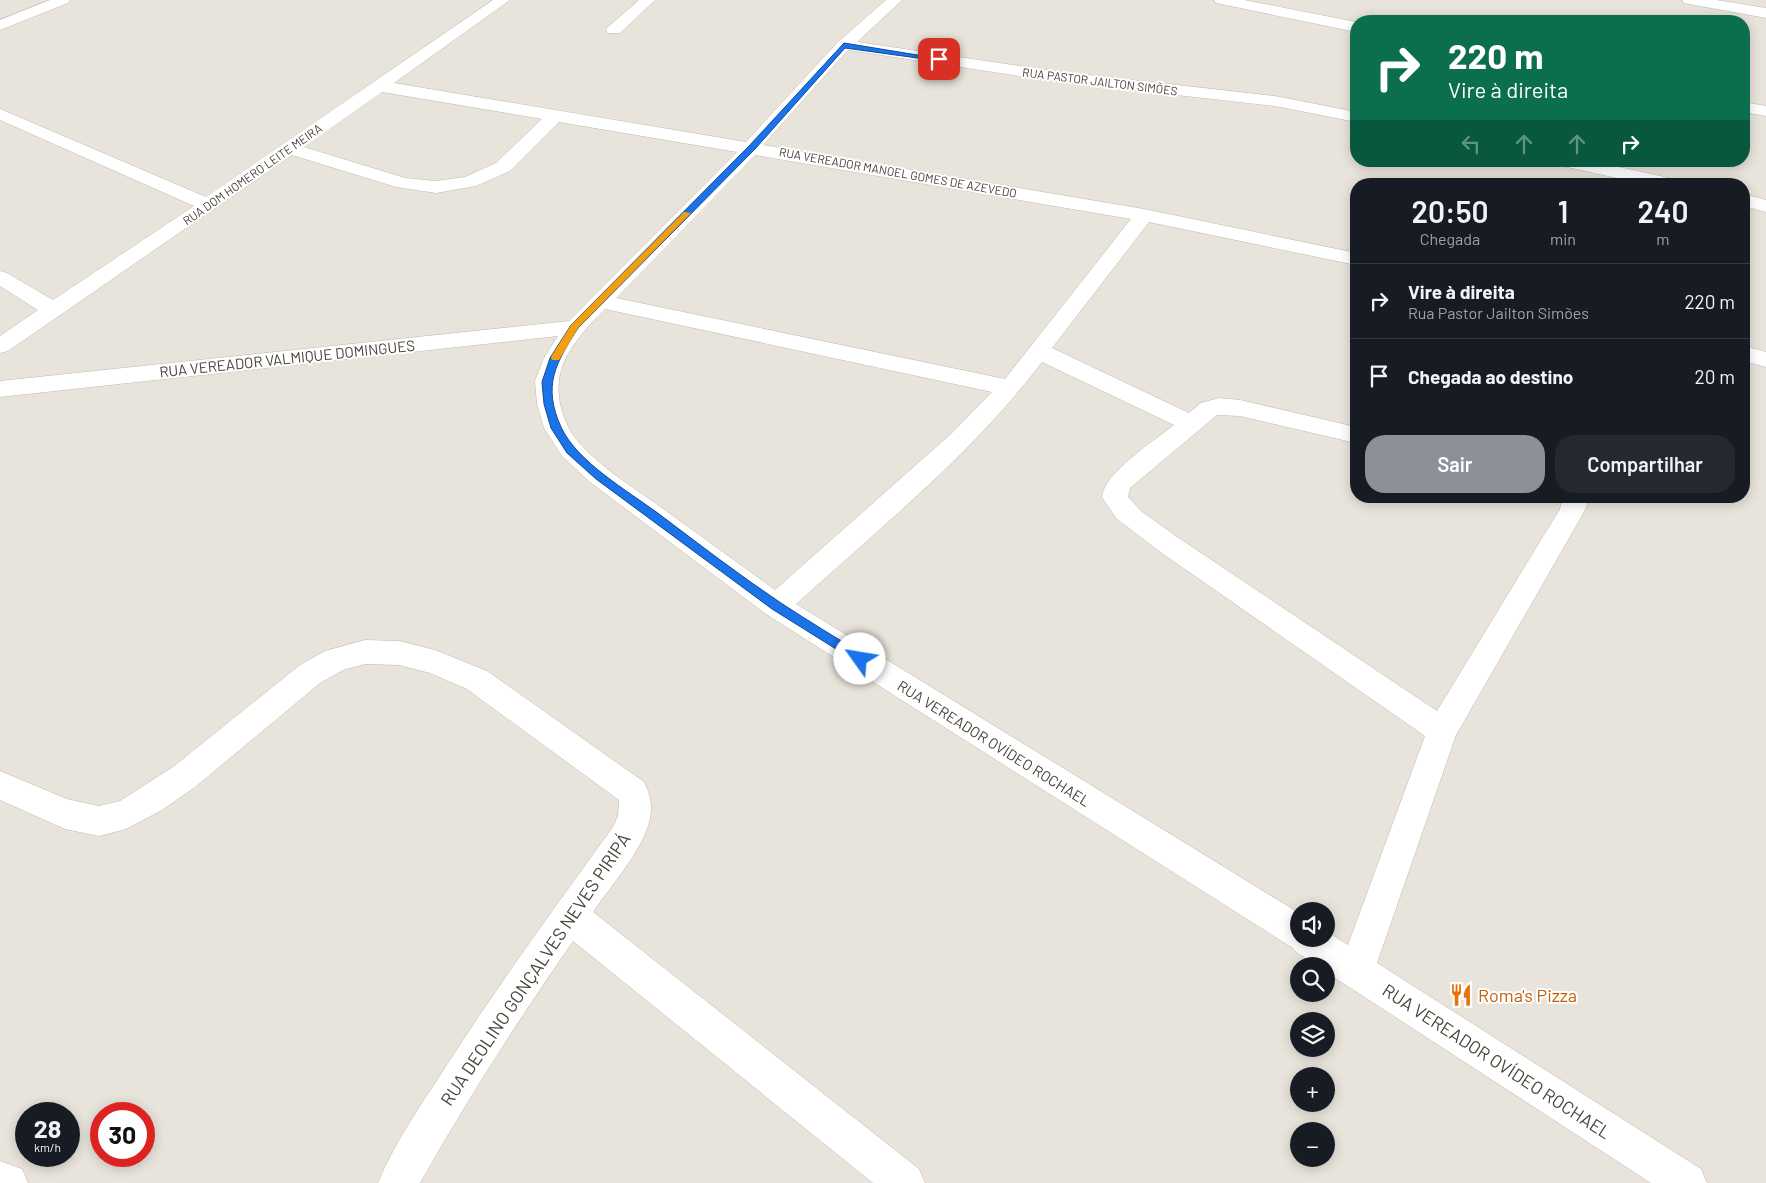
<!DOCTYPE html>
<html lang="pt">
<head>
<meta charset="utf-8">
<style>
  :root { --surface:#171b24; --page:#242831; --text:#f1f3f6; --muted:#9ea1a6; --line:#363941; --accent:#8c9099 }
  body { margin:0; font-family:Barlow,sans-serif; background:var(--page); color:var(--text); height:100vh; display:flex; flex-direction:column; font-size:19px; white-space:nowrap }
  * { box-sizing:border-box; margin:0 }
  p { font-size:16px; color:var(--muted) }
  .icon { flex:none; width:28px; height:28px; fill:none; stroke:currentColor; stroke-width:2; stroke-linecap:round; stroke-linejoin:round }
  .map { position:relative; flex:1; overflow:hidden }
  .side { position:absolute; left:1350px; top:178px; width:400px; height:325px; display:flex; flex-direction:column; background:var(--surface); border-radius:20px; box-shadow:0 2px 12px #0003 }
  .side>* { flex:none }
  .guide { position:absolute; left:1350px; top:15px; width:400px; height:152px; border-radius:20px; box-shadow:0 2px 12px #0003; background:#0b6e4f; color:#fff; overflow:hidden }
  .fabs { position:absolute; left:1290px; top:902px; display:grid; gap:10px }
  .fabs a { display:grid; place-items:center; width:45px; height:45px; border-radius:50%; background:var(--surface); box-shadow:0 2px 12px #0003; font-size:25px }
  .speed { position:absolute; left:15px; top:1102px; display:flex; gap:10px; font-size:25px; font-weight:700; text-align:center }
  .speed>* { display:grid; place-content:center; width:65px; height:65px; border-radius:50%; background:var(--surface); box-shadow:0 2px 12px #0003; line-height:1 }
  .speed small { font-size:12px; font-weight:400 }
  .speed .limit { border:8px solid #d22; background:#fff; color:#111 }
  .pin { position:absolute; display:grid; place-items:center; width:42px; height:42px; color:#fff; margin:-21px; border-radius:10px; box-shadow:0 2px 8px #0006 }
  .me { position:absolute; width:55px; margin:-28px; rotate:302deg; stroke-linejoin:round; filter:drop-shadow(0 0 4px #0008) }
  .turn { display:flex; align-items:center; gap:18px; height:105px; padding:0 15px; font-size:22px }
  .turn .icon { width:65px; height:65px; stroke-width:2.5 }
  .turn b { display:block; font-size:35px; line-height:42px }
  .lanes { display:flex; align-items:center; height:48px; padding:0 15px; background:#0003; justify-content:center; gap:25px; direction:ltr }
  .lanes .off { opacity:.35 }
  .eta { display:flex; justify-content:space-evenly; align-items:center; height:85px; text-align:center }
  .eta b { font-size:30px; font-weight:600; line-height:35px }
  .cta { display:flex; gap:10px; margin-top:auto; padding:10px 15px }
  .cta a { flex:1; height:58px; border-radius:20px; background:var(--accent); color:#fff; font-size:20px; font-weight:600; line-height:58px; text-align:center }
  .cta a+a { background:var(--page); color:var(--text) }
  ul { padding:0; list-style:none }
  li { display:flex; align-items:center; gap:15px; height:75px; padding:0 15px; border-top:1px solid var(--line) }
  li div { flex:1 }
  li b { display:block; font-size:19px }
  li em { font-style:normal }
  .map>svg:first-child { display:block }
</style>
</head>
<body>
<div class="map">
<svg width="1766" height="1183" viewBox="0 0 1766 1183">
  <rect width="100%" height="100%" fill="#f5f2ec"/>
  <path fill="#e8e4db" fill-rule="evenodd" d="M 0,0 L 1766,0 L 1766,1183 L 0,1183 ZM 1356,21 L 1744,21 L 1744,161 L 1356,161 ZM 1356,184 L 1744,184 L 1744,496 L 1356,496 ZM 1299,911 L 1326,911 L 1326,939 L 1299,939 ZM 1299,966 L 1326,966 L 1326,994 L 1299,994 ZM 1299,1021 L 1326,1021 L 1326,1049 L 1299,1049 ZM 1299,1076 L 1326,1076 L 1326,1104 L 1299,1104 ZM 26,1114 L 69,1114 L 69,1156 L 26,1156 ZM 101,1114 L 144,1114 L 144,1156 L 101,1156 ZM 1299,1131 L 1326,1131 L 1326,1159 L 1299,1159 Z"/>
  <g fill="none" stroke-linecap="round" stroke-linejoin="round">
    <defs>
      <path id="minor" d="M 50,0 L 70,0 L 68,3 L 0,30 L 0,20 Z
        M 493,0 L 510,0 L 394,83 L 746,142 L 838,42 L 886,0 L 902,0 L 857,42 L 1053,71 L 1275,96 L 1356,112 L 1356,122 L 1275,106 L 1053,81 L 848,50 L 763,145 L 1144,209 L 1356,253 L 1356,265 L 1149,222 L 1052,348 L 1189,413 L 1201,403 L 1219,398 L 1240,400 L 1356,427 L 1356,443 L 1240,416 L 1217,415 L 1130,488 L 1128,497 L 1141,511 L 1177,537 L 1437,711 L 1560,509 L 1562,501 L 1561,496 L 1587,496 L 1588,501 L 1585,510 L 1456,735 L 1377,963 L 1701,1169 L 1707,1183 L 1651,1183 L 1326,972 L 1326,966 L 1318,966 L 1295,951 L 1293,948 L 766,614 L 590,482 L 562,456 L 544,428 L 537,404 L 535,381 L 544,358 L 558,336 L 0,397 L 0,381 L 569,321 L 737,152 L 559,122 L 510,171 L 476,186 L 436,193 L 396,187 L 292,155 L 8,351 L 0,353 L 0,336 L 38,310 L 0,286 L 0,271 L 7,273 L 53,300 L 194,206 L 0,120 L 0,109 L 206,197 ZM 382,92 L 542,119 L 496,163 L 465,177 L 436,181 L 405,178 L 304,147 ZM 755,155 L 1131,219 L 1005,379 L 616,298 ZM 605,309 L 992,392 L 951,434 L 775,590 C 735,561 695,532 655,503 C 629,485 602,468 580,444 C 566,429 556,402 559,381 C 562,353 586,328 605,309 ZM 1042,362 L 1174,425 C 1155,440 1104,473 1102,497 L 1116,518 L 1159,551 L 1425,736 L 1348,945 L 1326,931 L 1326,939 L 1299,939 L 1299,913 L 796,604 C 880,528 974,452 1042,362 Z
        M 639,0 L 655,0 L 620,33 L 608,33 L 606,30 L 608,27 Z
        M 1214,0 L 1244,0 L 1356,22 L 1356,32 L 1221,4 L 1216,3 Z
        M 1682,0 L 1716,0 L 1766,8 L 1766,18 L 1689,4 L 1684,3 Z
        M 1744,102 L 1766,106 L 1766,116 L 1744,112 Z
        M 1556,161 L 1592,161 L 1678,180 L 1680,184 L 1644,184 L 1558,165 Z
        M 1744,194 L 1766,200 L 1766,212 L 1744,206 Z
        M 1744,346 L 1766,352 L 1766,367 L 1744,361 Z
        M 365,640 L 399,641 L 435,650 L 487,671 L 644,782 C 649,792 652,801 651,812 C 648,845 611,885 593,912 L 919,1169 L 925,1183 L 873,1183 L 573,941 C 519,1019 467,1099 420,1183 L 378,1183 C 395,1142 421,1105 445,1068 C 498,985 556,906 613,827 L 618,816 L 619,800 L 467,689 L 430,673 L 399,665 L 365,664 L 343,670 L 320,683 L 195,787 L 162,810 L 126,829 L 99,836 L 65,829 L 0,800 L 0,771 L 67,799 L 99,806 L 120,801 L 173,767 L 300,665 L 325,651 Z
        M 0,1161 L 22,1169 L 28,1183 L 0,1183 Z"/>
    </defs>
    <use href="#minor" stroke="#c0baaf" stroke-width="1"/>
    <use href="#minor" fill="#fff" fill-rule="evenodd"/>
  </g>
  <path fill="#1a73e8" stroke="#114b97" d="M 844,43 L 942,59 L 939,61 L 845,48 L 755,149 L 578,328 C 556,363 542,385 561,427 C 577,462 628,491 659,514 C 699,544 739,575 781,603 C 808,621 837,638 864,655 L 866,659 L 864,662 L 860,664 L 772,609 L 596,479 L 567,453 L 551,428 L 544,404 L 542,382 L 550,358 L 571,325 L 749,146 Z"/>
  <path fill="#f59e0b" d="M 684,212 L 691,213 L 578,328 L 559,360 L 552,360 L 551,357 L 571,325 Z"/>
  <defs>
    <symbol id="restaurant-bare" viewBox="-9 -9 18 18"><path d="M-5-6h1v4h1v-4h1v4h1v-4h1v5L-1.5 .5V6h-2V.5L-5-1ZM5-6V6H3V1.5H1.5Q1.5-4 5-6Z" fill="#e8710a" stroke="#fff" stroke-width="2.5" paint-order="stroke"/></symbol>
  </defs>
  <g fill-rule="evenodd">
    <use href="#restaurant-bare" x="1445" y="979" width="32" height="32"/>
  </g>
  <g text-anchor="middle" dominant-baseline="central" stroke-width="4" stroke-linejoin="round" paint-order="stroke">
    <g font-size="12" fill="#49433a" stroke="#fff">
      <text transform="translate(1100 81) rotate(7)">RUA PASTOR JAILTON SIMÕES</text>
      <text transform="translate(898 172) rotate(10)">RUA VEREADOR MANOEL GOMES DE AZEVEDO</text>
      <text transform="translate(252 174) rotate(-35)">RUA DOM HOMERO LEITE MEIRA</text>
    </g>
    <g font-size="15" fill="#49433a" stroke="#fff">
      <text transform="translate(287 358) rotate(-6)">RUA VEREADOR VALMIQUE DOMINGUES</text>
      <text transform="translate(994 743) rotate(32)">RUA VEREADOR OVÍDEO ROCHAEL</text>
    </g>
    <g font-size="18" fill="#49433a" stroke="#fff">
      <text transform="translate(535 969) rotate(-56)">RUA DEOLINO GONÇALVES NEVES PIRIPÁ</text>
      <text transform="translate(1497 1061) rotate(33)">RUA VEREADOR OVÍDEO ROCHAEL</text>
    </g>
    <g font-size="18" fill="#c56008" stroke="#fff" text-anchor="start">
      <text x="1478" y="995">Roma's Pizza</text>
    </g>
  </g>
</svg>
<div class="fabs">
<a><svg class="icon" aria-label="sound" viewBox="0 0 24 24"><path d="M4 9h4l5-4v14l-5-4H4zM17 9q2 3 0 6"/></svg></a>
<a><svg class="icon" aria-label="search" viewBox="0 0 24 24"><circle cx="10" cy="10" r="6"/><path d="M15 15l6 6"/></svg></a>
<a><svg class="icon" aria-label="layers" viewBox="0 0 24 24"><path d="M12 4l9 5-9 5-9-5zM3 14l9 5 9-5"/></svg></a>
<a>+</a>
<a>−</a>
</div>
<div class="speed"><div>28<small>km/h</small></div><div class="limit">30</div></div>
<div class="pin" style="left:939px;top:59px;background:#d93025"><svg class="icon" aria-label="arrive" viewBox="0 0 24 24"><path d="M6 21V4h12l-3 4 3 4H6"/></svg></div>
<svg class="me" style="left:860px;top:659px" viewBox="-20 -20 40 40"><circle r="19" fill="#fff"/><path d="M0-13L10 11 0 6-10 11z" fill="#1a73e8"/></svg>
<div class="guide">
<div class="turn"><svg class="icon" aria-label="right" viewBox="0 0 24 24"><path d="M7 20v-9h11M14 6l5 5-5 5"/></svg><div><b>220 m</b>Vire à direita</div></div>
<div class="lanes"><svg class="icon off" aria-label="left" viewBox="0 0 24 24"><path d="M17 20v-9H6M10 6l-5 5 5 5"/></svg><svg class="icon off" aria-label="ahead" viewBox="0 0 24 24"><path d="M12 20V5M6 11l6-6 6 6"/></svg><svg class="icon off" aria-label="ahead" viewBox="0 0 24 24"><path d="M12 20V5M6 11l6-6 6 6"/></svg><svg class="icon" aria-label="right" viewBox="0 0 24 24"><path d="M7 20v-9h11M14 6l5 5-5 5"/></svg></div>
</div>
<section class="side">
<div class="eta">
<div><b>20:50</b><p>Chegada</p></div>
<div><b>1</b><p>min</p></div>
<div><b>240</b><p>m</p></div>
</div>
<ul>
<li><svg class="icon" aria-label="right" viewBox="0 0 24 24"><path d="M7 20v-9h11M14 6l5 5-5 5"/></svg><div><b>Vire à direita</b><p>Rua Pastor Jailton Simões</p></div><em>220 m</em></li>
<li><svg class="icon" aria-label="arrive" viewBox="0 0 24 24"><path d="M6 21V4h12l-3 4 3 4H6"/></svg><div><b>Chegada ao destino</b></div><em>20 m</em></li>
</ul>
<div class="cta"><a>Sair</a><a>Compartilhar</a></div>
</section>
</div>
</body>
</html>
